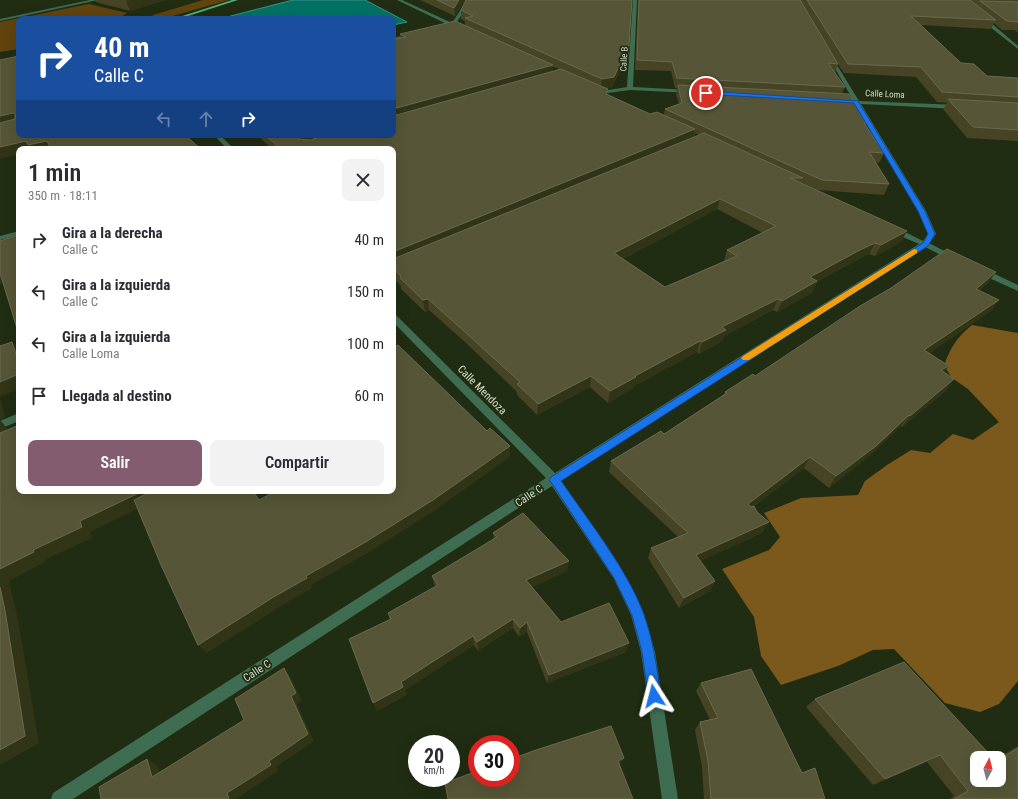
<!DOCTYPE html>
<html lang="es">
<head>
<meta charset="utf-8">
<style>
  :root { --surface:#fff; --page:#f2f2f3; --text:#2b2b33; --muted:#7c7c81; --accent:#835d6f }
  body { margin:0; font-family:"Roboto Condensed",sans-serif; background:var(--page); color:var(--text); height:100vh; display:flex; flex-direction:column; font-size:15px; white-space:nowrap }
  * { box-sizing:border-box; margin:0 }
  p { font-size:13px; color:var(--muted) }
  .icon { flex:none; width:22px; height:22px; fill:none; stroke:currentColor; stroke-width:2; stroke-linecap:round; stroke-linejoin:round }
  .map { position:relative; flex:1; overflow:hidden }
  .side { position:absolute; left:16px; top:146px; width:380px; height:348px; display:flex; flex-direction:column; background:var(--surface); border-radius:8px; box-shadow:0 4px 16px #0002 }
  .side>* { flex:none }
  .top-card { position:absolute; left:16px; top:16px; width:380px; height:122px; border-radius:8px; box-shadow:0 4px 16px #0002; background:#1a4fa0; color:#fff; overflow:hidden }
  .needle { width:26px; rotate:7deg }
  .tools { position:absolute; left:970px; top:751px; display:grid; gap:8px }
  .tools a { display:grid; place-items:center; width:36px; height:36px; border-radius:8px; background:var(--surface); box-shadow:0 4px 16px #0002; font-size:20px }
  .speed { position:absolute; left:408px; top:735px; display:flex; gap:8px; font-size:20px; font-weight:700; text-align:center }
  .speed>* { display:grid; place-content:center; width:52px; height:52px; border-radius:50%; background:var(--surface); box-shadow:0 4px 16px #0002; line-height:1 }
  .speed small { font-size:10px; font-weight:400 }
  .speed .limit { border:6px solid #d22; background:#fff; color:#111 }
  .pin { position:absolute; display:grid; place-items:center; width:34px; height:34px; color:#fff; margin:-17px; border:2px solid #fff; border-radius:50%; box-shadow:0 1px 4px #0007 }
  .me { position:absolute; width:44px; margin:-22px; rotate:351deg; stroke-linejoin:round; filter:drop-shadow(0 0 3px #0008) }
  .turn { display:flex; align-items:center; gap:14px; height:84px; padding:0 12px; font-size:18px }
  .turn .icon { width:52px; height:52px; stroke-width:2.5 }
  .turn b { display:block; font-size:28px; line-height:34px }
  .lanes { display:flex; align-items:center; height:38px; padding:0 12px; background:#0003; justify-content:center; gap:20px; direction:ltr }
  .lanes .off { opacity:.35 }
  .round { display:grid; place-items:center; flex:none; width:42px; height:42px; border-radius:8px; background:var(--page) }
  .head { display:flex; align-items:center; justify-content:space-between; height:68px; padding:0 12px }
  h1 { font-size:24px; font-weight:600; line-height:30px }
  .action { display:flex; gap:8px; margin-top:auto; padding:8px 12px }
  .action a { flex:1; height:46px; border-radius:8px; background:var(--accent); color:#fff; font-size:16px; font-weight:600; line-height:46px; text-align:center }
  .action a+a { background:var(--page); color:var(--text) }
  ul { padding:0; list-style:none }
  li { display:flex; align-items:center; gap:12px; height:52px; padding:0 12px }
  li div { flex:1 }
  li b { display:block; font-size:15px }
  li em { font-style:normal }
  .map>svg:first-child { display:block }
</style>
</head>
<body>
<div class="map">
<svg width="1018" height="799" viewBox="0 0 1018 799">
  <rect width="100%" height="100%" fill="#202d12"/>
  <path fill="#61440e" d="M 203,0 L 229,0 L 162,19 L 151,19 L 153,15 Z
    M 89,4 L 127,13 L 118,19 L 19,19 L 19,49 L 0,52 L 0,22 Z"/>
  <path fill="#7b581c" d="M 972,325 L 1018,333 L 1018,681 L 999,704 L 980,712 L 945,703 L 894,649 L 873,650 L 838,666 L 781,685 L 761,656 L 754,617 L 722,569 L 769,550 L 780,537 L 764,513 L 801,498 L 858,495 L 865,481 L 887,465 L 911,450 L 930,453 L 953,434 L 973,440 L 999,422 L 968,389 L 952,378 L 944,366 C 950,348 957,337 972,325 Z"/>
  <path fill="#007166" stroke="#3f9184" d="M 293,0 L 365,0 L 407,22 L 393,25 L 393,19 L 219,19 Z"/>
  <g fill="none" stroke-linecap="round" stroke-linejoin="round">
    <path fill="#3f6d52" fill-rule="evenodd" d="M 90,0 L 98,0 L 0,21 L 0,19 Z
      M 397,0 L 402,0 L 452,23 L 467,0 L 471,0 L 455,25 L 461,27 L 459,29 L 452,27 L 445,28 L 445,26 L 449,25 Z
      M 633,0 L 637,0 L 633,87 L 690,90 L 692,91 L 692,93 L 630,90 L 600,94 L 597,92 L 627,87 Z
      M 980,17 L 984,17 L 1018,46 L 1018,49 L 980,19 Z
      M 414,33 L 416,35 L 393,40 L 393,38 Z
      M 828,56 L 832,57 L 859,101 L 958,105 L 961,107 L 958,109 L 861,104 L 926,211 L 936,234 L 929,243 L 958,258 L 954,260 L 951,260 L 925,247 L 561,480 L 622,571 L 644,614 L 655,652 L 678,799 L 662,799 L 641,652 L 631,615 L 614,579 L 552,486 L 73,799 L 51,799 L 53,793 L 546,478 L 393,322 L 393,314 L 396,315 L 555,473 L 919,244 L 889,231 L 889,227 L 895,227 L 923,241 L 928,234 L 918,211 L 855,104 L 849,102 L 853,100 Z
      M 214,135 L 220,135 L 234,149 L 227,149 Z
      M 19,231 L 19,235 L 0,240 L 0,236 Z
      M 978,269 L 984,269 L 1018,285 L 1018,291 L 978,273 Z
      M 19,413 L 19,421 L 0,429 L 0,421 Z"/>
    <path fill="#4bb079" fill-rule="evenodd" d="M 232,0 L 238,0 L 179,19 L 173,19 Z"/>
  </g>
  <path fill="#464425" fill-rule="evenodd" d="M 95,0 L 166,0 L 130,11 L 96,2 Z
    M 420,0 L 465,0 L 455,16 Z
    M 638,0 L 1018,0 L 1018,33 L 1015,30 L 1002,30 L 994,23 L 991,29 L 921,25 L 961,63 L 987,76 L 1018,78 L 1018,141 L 967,138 L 943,109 L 947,103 L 937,102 L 916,77 L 844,73 L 838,64 L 835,73 L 845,87 L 842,93 L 861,112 L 860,114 L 866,123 L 866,125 L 884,153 L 879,163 L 876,162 L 889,184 L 884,195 L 818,190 L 802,183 L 901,242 L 875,256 L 869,254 L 855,261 L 817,282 L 812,293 L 777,312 L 773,310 L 724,336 L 722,341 L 699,354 L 697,352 L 634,386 L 633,388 L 608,403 L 590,387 L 537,415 L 517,395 L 517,392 L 466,343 L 429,310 L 425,312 L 401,289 L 401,286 L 393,278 L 393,149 L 272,149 L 257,135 L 393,135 L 401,38 L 400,34 L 465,25 L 465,21 L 461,19 L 461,10 L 628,60 L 627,69 L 621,69 L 612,87 L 605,88 L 607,94 L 650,114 L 664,115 L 665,109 L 679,104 L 676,94 L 677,88 L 675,88 L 671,71 L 635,70 ZM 553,67 L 557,68 L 559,69 L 553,71 ZM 695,133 L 699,135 L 694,137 ZM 717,209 L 763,233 L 727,250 L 724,261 L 665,287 L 623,259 Z
    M 996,272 L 988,283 L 979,291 L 991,311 L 929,353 L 944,372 L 946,391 L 902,427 L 901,426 L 868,457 L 829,488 L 804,468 L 754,506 L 757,512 L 769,522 L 762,533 L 700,561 L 715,581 L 710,591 L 679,608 L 648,558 L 651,548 L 678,537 L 609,472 L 611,461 L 664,434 L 723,395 L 725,392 L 755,376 Z
    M 493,533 L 567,571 L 532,587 L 561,622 L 626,652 L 547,683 L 527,632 L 519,637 L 513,628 L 478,651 L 474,645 L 405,690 L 406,695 L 377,711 L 390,620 L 388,613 L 435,587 L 432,576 L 494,539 Z
    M 701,683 L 802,773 L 825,799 L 704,799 L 702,767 L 695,730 L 700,722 L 710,720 L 696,691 Z
    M 815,699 L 999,780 L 999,758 L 998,758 L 1018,746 L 1018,799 L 950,799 L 954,796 L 927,762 L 873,785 L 806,707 Z"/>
  <path fill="#313416" d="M 130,0 L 166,0 L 130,11 L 126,1 Z
    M 459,0 L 465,0 L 455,16 L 454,8 Z
    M 622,60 L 621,69 L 612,87 L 601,88 L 602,79 Z
    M 553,65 L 553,74 L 393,119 L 393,109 Z
    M 13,113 L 19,123 L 0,127 L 0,116 Z
    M 695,129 L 693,139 L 393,263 L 393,252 Z
    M 180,135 L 195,135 L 181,139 Z
    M 307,135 L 341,135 L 302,148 L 298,139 L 299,138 Z
    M 26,141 L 47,141 L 51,149 L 19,149 L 19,154 L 0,159 L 0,147 Z
    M 720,199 L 717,209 L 613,264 L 614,253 Z
    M 907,231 L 901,242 L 875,256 L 881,245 Z
    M 875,243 L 869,254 L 855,261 L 817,282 L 812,293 L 777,312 L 782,301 L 810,277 L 860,250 Z
    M 0,272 L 7,281 L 0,284 Z
    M 996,272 L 988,283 L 968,300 L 976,289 Z
    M 428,299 L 429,310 L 425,312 L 423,300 Z
    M 778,299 L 773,310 L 724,336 L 722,341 L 699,354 L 702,342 L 722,327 Z
    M 999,300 L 991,311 L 917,362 L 924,350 Z
    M 700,341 L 697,352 L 634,386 L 633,388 L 608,403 L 610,391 L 635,376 Z
    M 12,342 L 19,351 L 19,363 Z
    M 949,366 L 941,377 L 941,370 Z
    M 19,374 L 19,389 L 0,397 L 5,417 L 0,420 L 0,382 Z
    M 591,376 L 590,387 L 537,415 L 538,404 Z
    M 954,379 L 946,391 L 902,427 L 910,416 Z
    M 909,415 L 901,426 L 868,457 L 829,488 L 836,476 Z
    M 0,420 L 7,428 L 10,444 L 0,433 Z
    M 510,446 L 510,457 L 434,511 L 368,553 L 311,585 L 312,588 L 278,608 L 207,653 L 198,645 Z
    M 810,457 L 804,468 L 742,515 L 748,504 Z
    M 138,491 L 142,491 L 147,504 L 90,532 L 92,538 L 45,560 L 45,562 L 9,581 L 18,620 L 39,743 L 0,765 L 0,569 L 33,550 L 80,521 Z
    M 769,522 L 762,533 L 692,565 L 696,555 Z
    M 569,561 L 567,571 L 525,590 L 526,580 Z
    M 715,581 L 710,591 L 679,608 L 684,598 Z
    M 513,619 L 513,628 L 478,651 L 477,642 Z
    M 527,622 L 527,632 L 519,637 L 520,628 Z
    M 473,636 L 474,645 L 405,690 L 406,695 L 377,711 L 373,703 L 401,682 Z
    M 629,643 L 626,652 L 547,683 L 549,675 Z
    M 284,668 L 290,676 L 302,701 L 297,704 L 314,741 L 276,767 L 278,771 L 236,799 L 229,799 L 227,793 L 269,761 L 291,696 Z
    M 940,755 L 927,762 L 873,785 L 885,779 Z
    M 624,758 L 621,765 L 615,767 L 618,761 Z
    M 147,759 L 158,766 L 163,783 L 152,777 Z"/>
  <path fill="#565537" stroke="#696a4e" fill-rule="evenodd" d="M 437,0 L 459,0 L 454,8 Z
    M 466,0 L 632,0 L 628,60 L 622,60 L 614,77 L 602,79 L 465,18 L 473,16 L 461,10 Z
    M 639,0 L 800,0 L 838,64 L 828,63 L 845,87 L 677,78 L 672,62 L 637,60 Z
    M 807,0 L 970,0 L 996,20 L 911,16 L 961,63 L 974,64 L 987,76 L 1018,78 L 1018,97 L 942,92 L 921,67 L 848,64 Z
    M 980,1 L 1018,2 L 1018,22 L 1007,21 Z
    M 455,21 L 553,65 L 393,109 L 393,40 L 406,37 L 400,34 Z
    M 19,56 L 19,135 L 185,135 L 201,149 L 51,149 L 47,141 L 28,145 L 26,141 L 0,147 L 0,123 L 15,119 L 15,114 L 13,113 L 0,116 L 0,60 Z
    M 561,69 L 608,89 L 606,94 L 650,114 L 657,112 L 695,129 L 393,252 L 393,149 L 281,149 L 265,135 L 307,135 L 299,138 L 298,139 L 310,140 L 327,135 L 393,135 L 393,116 Z
    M 678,85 L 849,94 L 861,112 L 859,112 L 866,123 L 864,123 L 884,153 L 869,152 L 889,184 L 822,180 L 665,109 L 682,103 Z
    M 948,99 L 1018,103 L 1018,130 L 973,127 Z
    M 704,133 L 803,178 L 790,178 L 907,231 L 881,245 L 875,243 L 860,250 L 810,277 L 817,281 L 782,301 L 778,299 L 722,327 L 726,330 L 702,342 L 700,341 L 635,376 L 636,377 L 610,391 L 591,376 L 538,404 L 517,384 L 520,382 L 465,332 L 428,299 L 423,300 L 400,278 L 401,276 L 393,268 L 393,259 ZM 720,199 L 776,226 L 727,250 L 737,256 L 665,287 L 614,253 Z
    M 19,235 L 19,335 L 0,273 L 0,241 Z
    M 947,249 L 996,272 L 976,289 L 999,300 L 924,350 L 949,366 L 941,370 L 954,379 L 910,416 L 909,415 L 876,446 L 836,476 L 810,457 L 748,504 L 751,507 L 754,506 L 757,512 L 769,522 L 696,555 L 715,581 L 684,598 L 651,548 L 688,533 L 611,461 L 661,431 L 664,434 L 727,393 L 725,392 L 753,374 L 755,376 L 860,306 L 891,288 Z
    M 12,342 L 19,363 L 19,374 L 0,382 L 0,346 Z
    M 393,343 L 396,346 L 398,345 L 487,431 L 490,428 L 510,446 L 433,500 L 364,543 L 306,576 L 307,578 L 272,598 L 198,645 L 161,565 L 134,500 L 152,491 L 253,491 L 259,500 L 276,491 L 393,491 Z
    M 19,425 L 19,491 L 138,491 L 139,493 L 80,521 L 82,527 L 33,550 L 34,552 L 0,569 L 0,433 Z
    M 523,513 L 569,561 L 526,580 L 561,622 L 609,603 L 629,643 L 549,675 L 527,622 L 520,628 L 513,619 L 477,642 L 473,636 L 401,682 L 403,687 L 373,703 L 349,639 L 391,619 L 388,613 L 438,585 L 432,576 L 497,537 L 493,533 Z
    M 0,587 L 5,610 L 25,736 L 0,750 Z
    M 904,662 L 993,758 L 977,758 L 977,780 L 999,780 L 999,760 L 1018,748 L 1018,799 L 954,799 L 968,791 L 940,755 L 885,779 L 815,699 Z
    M 284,668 L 296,693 L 291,696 L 308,734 L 269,761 L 271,765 L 227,793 L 229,799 L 101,799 L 99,787 L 147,759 L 152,777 L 244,720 L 235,699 Z
    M 751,669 L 802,773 L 815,768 L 825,799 L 711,799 L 708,761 L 700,722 L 718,718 L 701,683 Z
    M 611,726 L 624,758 L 618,761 L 633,799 L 448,799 L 445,783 L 477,771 L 477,778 L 511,778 L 511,759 L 536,750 Z"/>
  <path fill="#1a73e8" stroke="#114b97" d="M 706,91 L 858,101 L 925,211 L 935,234 L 928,246 L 561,481 C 588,520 626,568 643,612 C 653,639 657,668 661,696 L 659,700 L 654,702 L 650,700 L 648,696 L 642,652 L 632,615 L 614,578 L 551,482 L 549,480 L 551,477 L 923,243 L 928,234 L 918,211 L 854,103 L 704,94 Z"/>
  <path fill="#f59e0b" d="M 914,249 L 917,250 L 917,253 L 749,360 L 743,360 L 741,358 L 743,356 Z"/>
  <g text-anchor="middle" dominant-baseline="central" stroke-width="3.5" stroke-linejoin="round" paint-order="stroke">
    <g font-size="9" fill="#d2dbca" stroke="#202d12">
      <text transform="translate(624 59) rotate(-87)">Calle B</text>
      <text transform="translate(885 94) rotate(3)">Calle Loma</text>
    </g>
    <g font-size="11" fill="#d2dbca" stroke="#202d12">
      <text transform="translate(482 390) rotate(45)">Calle Mendoza</text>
      <text transform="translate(529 496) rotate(-33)">Calle C</text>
      <text transform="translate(257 671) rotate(-33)">Calle C</text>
    </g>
  </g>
</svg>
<div class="tools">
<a><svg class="needle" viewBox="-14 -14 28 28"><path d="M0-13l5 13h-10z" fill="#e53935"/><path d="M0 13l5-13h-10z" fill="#7c7c81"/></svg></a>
</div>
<div class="speed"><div>20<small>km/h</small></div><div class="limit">30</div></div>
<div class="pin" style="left:706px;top:93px;background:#d93025"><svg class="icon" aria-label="arrive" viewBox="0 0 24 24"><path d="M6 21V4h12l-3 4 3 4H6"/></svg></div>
<svg class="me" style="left:654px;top:696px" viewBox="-20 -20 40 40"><path d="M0-17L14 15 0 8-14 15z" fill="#1a73e8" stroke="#fff" stroke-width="4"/></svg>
<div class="top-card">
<div class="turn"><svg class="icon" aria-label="right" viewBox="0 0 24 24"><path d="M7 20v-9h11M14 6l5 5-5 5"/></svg><div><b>40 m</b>Calle C</div></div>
<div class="lanes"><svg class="icon off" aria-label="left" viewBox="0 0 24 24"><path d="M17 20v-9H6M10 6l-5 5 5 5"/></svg><svg class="icon off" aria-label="ahead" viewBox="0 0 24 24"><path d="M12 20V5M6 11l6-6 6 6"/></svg><svg class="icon" aria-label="right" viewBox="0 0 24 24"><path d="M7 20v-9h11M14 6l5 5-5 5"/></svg></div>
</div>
<section class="side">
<div class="head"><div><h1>1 min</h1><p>350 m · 18:11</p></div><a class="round"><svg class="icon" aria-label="close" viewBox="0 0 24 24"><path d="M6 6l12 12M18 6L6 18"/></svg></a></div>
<ul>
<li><svg class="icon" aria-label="right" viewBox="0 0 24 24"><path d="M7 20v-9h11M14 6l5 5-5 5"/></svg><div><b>Gira a la derecha</b><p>Calle C</p></div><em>40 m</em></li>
<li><svg class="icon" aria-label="left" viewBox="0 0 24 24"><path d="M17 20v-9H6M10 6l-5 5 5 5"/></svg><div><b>Gira a la izquierda</b><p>Calle C</p></div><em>150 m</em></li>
<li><svg class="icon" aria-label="left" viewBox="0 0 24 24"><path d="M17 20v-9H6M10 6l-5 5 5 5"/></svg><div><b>Gira a la izquierda</b><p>Calle Loma</p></div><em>100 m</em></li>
<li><svg class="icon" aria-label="arrive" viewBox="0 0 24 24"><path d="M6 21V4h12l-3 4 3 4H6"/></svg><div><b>Llegada al destino</b></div><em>60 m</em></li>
</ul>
<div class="action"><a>Salir</a><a>Compartir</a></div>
</section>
</div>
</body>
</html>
